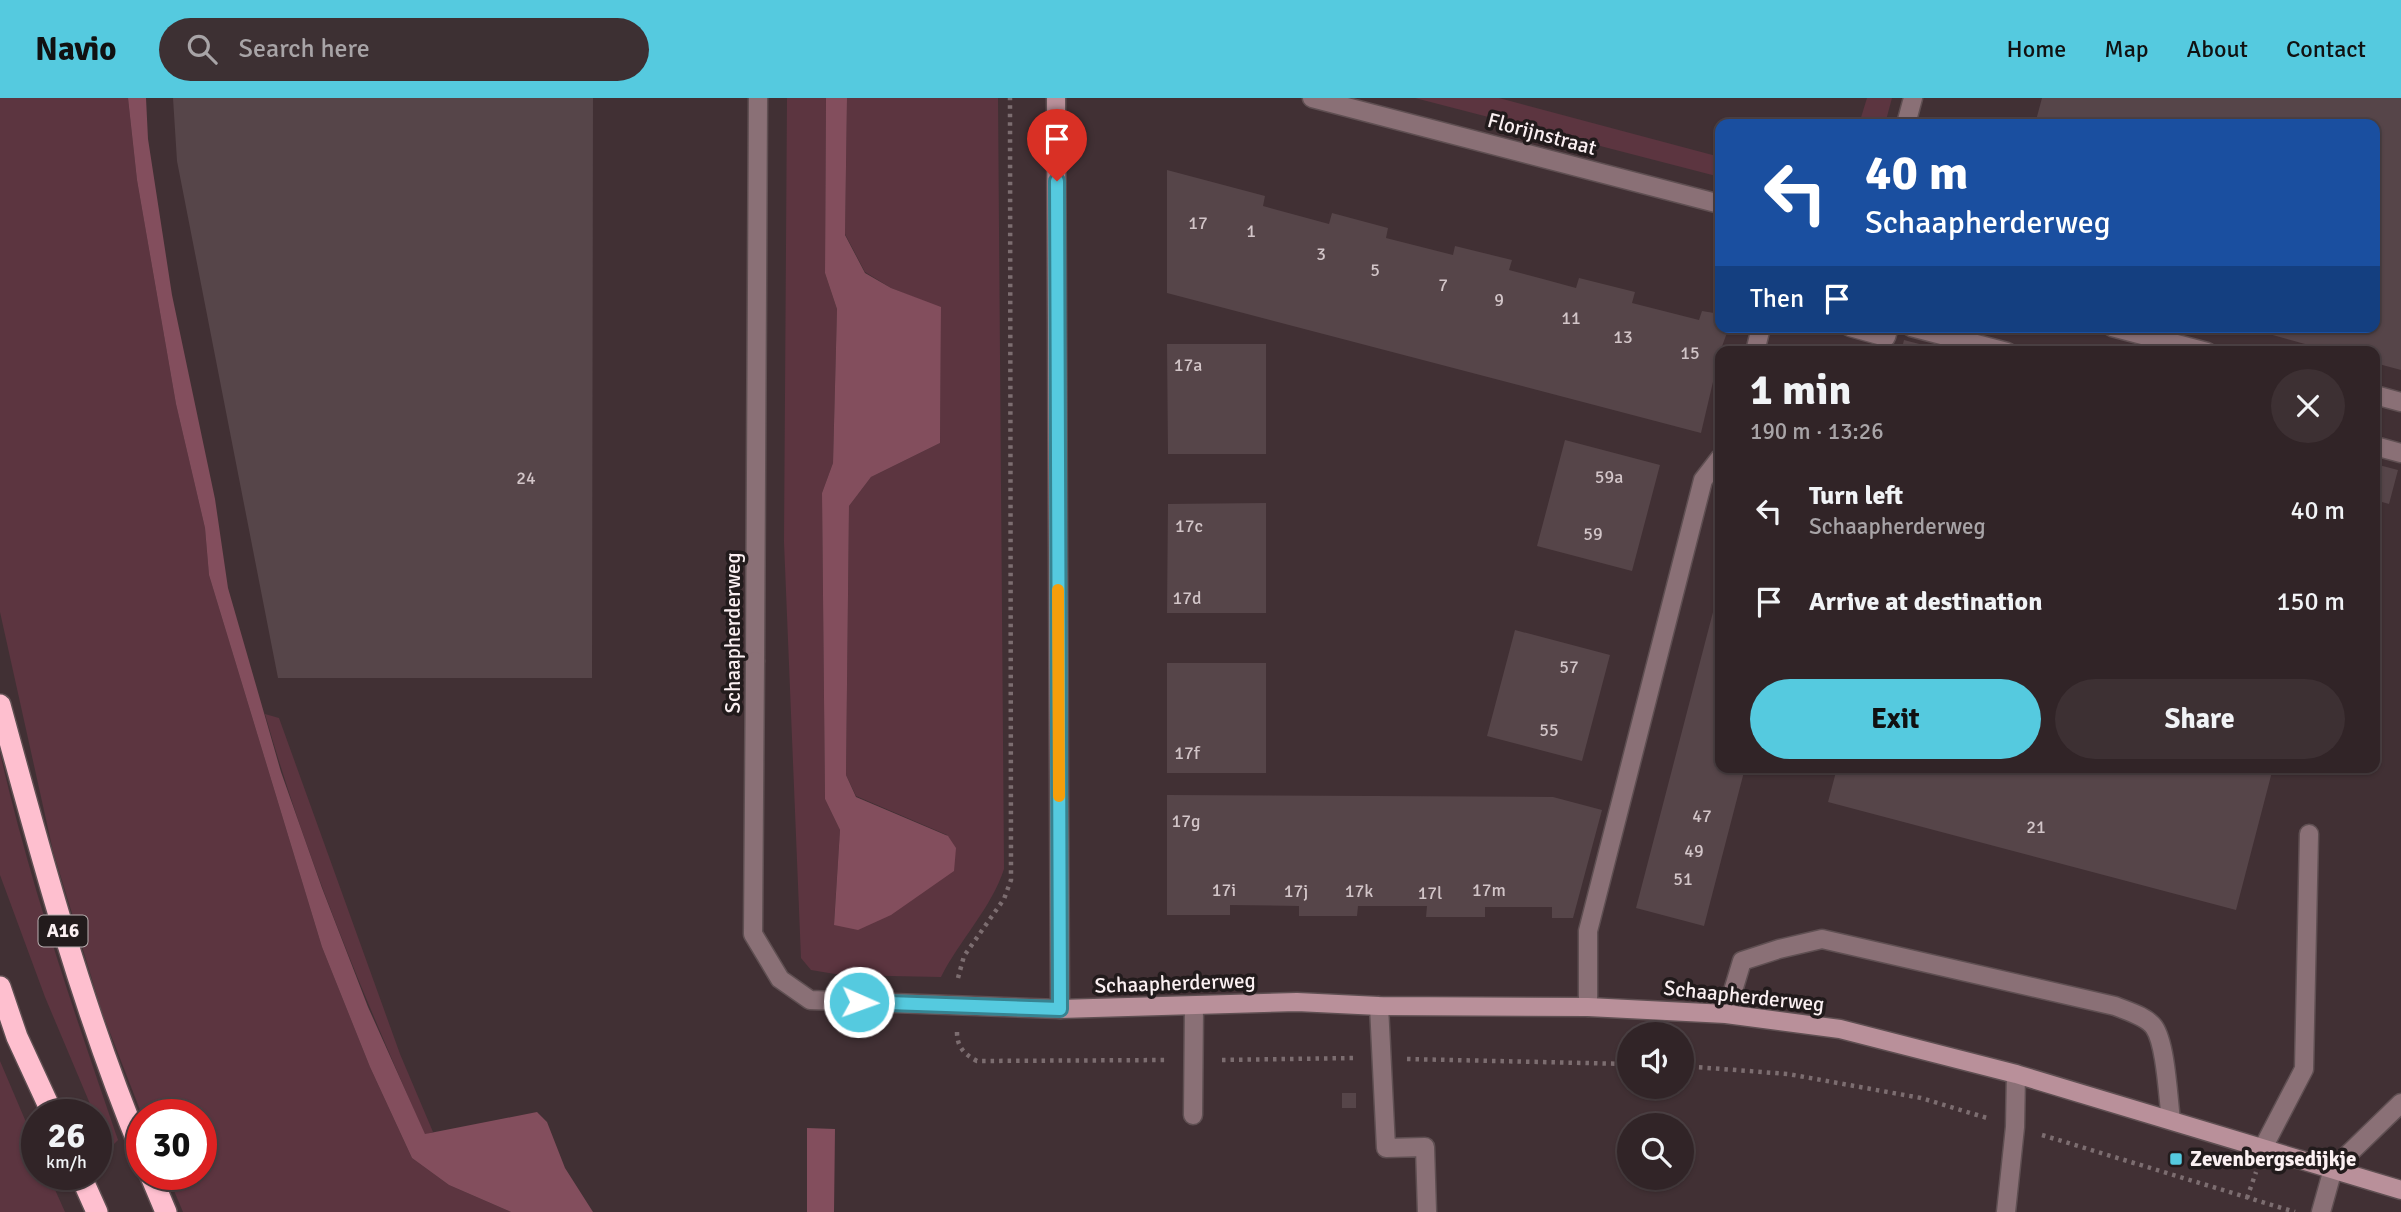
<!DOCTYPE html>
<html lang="en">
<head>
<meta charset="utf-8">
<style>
  :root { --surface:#312427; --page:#3d3033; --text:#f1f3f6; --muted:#a8a4a7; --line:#4c4144; --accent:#55cadf }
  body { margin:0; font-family:Signika,sans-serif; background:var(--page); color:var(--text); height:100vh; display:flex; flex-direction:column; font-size:26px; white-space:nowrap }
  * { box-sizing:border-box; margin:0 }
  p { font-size:23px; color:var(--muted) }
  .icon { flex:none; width:38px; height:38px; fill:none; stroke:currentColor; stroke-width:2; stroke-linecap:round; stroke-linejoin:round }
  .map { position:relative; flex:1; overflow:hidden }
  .side { position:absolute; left:1715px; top:248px; width:665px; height:427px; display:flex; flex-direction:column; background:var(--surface); border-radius:14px; box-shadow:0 2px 5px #0004,0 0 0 2px var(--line) }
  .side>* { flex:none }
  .top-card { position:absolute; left:1715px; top:21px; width:665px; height:214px; border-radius:14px; box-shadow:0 2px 5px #0004,0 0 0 2px var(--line); background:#1a4fa0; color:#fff; overflow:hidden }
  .controls { position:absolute; left:1617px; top:924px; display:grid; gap:14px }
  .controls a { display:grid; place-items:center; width:77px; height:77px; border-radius:50%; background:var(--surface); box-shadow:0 2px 5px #0004,0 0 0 2px var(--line); font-size:35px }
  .speed { position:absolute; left:21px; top:1001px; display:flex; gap:14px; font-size:35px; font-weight:700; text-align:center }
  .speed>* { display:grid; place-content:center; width:91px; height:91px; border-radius:50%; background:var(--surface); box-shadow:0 2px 5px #0004,0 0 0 2px var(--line); line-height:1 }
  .speed small { font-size:18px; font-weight:400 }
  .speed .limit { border:10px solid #d22; background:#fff; color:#111 }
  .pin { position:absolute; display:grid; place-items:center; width:60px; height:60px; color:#fff; margin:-72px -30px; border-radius:50% 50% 50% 0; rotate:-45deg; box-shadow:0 0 7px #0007 }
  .pin .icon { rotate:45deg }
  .me { position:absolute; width:77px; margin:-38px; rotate:92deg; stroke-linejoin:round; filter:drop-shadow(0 0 5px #0008) }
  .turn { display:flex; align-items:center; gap:24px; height:147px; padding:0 35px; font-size:32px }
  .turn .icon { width:91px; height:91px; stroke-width:2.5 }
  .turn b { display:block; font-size:49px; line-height:60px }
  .then { display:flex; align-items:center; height:66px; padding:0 35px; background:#0003; gap:14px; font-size:26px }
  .round { display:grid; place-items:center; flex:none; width:74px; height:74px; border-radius:37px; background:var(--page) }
  .summary { display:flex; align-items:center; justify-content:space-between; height:119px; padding:0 35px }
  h1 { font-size:42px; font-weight:700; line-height:52px }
  .action { display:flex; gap:14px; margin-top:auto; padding:14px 35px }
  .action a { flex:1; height:80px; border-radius:42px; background:var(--accent); color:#111; font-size:28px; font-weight:700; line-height:80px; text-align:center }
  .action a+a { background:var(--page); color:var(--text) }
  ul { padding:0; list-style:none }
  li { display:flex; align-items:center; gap:21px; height:91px; padding:0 35px }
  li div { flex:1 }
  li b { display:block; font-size:26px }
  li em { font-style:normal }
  header { display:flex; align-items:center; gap:42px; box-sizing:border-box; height:98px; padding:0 35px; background:var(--accent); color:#111 }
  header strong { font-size:33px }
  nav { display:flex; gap:38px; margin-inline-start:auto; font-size:24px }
  .search { width:490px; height:63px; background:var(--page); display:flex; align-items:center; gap:18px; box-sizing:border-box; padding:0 24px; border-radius:38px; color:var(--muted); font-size:26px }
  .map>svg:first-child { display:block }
</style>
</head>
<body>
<header>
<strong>Navio</strong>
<div class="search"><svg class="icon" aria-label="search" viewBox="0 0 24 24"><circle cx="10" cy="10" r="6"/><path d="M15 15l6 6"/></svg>Search here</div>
<nav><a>Home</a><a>Map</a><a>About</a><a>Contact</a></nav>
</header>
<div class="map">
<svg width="2401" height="1114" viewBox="0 0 2401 1114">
  <rect width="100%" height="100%" fill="#413034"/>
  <path fill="#5c3540" d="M 0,0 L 128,0 L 137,82 L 176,306 L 205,430 L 209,477 L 322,849 L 370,969 L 412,1060 L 449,1087 L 511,1114 L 183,1114 L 167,1076 L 201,1076 L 201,1017 L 142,1017 L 102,914 L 53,753 L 0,514 Z
    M 787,0 L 826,0 L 825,175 L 837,211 L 833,365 L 822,395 L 825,701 L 840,732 L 834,826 L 947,737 L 856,698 L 846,677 L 849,408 L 871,379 L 940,345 L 941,210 L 891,190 L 865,174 L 845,136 L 847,0 L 998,0 L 1004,771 C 992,809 959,843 941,879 L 841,877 L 811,872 L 801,860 L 784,444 Z
    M 1415,0 L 1499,0 L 1720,59 L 1720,79 Z
    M 1867,0 L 1892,0 L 1885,26 L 1859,26 Z
    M 265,616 L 279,620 L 400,956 L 433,1034 L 425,1037 C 364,899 306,761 265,616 Z
    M 0,655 C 30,786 74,914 118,1042 L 109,1051 L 45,899 L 0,777 Z
    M 0,963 L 37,1050 L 37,1076 L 48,1076 L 65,1114 L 0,1114 Z"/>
  <path fill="#834e5d" d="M 128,0 L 146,0 L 148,41 L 172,197 L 215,401 L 228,490 L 281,674 L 322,790 L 368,909 L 425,1036 L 537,1014 L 547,1024 L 565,1070 L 593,1114 L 511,1114 L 449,1087 L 412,1060 L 370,969 L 322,849 L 209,477 L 205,430 L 176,306 L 137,82 Z
    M 826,0 L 847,0 L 845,137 L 865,175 L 891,190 L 941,209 L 940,345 L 871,379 L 849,408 L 846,677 L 856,699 L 948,738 L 956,750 L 954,773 L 891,817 L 858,832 L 834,827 L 840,732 L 825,701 L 822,395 L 833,365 L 837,211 L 825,175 Z
    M 807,1030 L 835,1031 L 834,1114 L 807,1114 Z"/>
  <path fill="#564549" d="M 173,0 L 593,0 L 592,580 L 278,580 L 177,63 Z
    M 2042,0 L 2401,0 L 2401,272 L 2375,265 L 2375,254 L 2334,254 L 2247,230 L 2375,229 L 2375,26 L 2035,26 Z
    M 1167,72 L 1265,98 L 1263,108 L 1329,126 L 1332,115 L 1388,130 L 1386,140 L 1453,157 L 1455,148 L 1512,162 L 1509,172 L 1543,181 L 1576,190 L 1579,180 L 1635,194 L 1632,205 L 1699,222 L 1702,213 L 1720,216 L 1720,229 L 1729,229 L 1720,254 L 1701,335 L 1167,195 Z
    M 1904,242 L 1946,253 L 1946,254 L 1901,254 Z
    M 1167,246 L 1266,246 L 1266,356 L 1168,356 Z
    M 1782,248 L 1801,253 L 1801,254 L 1781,254 Z
    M 1565,342 L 1660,367 L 1632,473 L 1537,448 Z
    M 2375,366 L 2398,372 L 2389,406 L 2375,402 Z
    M 1266,405 L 1266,515 L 1167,515 L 1168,406 Z
    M 1719,491 L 1720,670 L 1745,670 L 1704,828 L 1636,810 Z
    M 1515,532 L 1610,557 L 1582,663 L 1487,638 Z
    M 1167,565 L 1266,565 L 1266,675 L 1167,675 Z
    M 1837,670 L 2273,670 L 2236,812 L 1828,704 Z
    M 1167,697 L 1553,699 L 1602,712 L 1573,820 L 1552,820 L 1552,809 L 1485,809 L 1485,819 L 1426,819 L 1427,808 L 1358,808 L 1357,818 L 1299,818 L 1299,808 L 1230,807 L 1230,817 L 1167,817 Z
    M 1342,995 L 1356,995 L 1356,1010 L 1342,1010 Z"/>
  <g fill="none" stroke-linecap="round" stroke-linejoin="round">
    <defs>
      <path id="lane" d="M 1850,229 L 1886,239 L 1889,229
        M 1911,229 L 2007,254
        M 2112,229 L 2207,254
        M 1755,254 L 1761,229
        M 2375,297 L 2401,304
        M 2375,348 L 2401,355
        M 755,563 L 758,0
        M 1379,908 L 1386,1050 L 1425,1049 L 1427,1114
        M 1588,909 L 1588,833 L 1703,382 L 1720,360
        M 1726,916 L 1742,863 L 1779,851 L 1822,841 L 2115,908 C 2127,913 2146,918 2154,929 C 2166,946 2168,1000 2171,1022
        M 1193,1017 L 1194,908
        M 2263,1050 L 2304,971 L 2309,736
        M 2006,1114 L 2015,1029 L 2016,976
        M 2321,1114 L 2333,1071 L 2401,1005"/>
      <path id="street" d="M 1312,0 L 1720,106
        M 1906,26 L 1913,0
        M 755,563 L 753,836 L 780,881 L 810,902 L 1060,911"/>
      <path id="secondary" d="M 1056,0 L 1060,911 L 1297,904 L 1379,908 L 1588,909 L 1726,916 L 1840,931 L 2016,976 L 2401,1092"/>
      <path id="highway" d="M 0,607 C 41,758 82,910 142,1055
        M 0,889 L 17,939 L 53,1017
        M 80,1076 L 97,1114
        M 150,1076 L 166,1114"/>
    </defs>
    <use href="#lane" stroke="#5f4f52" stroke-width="21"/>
    <use href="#street" stroke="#5f4f52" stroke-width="21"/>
    <use href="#secondary" stroke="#5f4f52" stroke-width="21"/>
    <use href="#highway" stroke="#5f4f52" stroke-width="24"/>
    <path stroke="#7c6d70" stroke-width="4.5" stroke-dasharray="3.5 5" stroke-linecap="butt" d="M 958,880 L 964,858 L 1004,801 L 1011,782 L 1010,0
      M 957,934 C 957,949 964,956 977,963 L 1168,962
      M 1407,961 L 1629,966
      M 1222,962 L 1357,960
      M 1682,968 L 1788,976 L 1921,1000 L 1987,1020
      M 2042,1037 L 2295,1114
      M 2247,1100 L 2256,1074"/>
    <use href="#lane" stroke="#8a7076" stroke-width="18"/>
    <use href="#street" stroke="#8a7076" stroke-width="18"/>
    <use href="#secondary" stroke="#b9909a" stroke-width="18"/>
    <use href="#highway" stroke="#febfcf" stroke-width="21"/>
  </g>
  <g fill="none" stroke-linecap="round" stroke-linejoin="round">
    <defs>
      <path id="route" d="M 859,904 L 1060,911 L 1057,83"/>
    </defs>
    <use href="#route" stroke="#378391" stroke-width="18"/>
    <use href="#route" stroke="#55cadf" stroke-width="12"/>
    <path stroke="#f59e0b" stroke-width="12" d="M 1058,492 L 1059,698"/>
  </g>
  <rect fill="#55cadf" stroke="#221b1c" stroke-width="2.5" x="2169" y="1054" width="14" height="14" rx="3.5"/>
  <g text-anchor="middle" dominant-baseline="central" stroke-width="7" stroke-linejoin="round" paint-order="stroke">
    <g font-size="18" fill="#d2c5c8">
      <text x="1198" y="125">17</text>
      <text x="1251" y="133">1</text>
      <text x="1321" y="156">3</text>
      <text x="1375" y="172">5</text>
      <text x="1443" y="187">7</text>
      <text x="1499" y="202">9</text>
      <text x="1571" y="220">11</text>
      <text x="1623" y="239">13</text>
      <text x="1690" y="255">15</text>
      <text x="1188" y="267">17a</text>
      <text x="1609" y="379">59a</text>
      <text x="526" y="380">24</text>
      <text x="1189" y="428">17c</text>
      <text x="1593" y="436">59</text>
      <text x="1187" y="500">17d</text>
      <text x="1569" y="569">57</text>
      <text x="1549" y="632">55</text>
      <text x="1187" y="655">17f</text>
      <text x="1702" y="718">47</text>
      <text x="1186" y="723">17g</text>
      <text x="2036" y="729">21</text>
      <text x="1694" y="753">49</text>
      <text x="1683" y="781">51</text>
      <text x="1224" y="792">17i</text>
      <text x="1489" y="792">17m</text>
      <text x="1296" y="793">17j</text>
      <text x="1359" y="793">17k</text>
      <text x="1430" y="795">17l</text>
    </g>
    <rect fill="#221b1c" stroke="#bab0b2" stroke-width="2" x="38.5" y="817.5" width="49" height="31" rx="5"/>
    <g font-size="19" font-weight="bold" fill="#fbf0f2">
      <text x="63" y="833">A16</text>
    </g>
    <g font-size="21" fill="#fbf0f2" stroke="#221b1c">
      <text transform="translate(1542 36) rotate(15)">Florijnstraat</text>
      <text transform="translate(733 535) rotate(-90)">Schaapherderweg</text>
      <text transform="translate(1175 885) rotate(-2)">Schaapherderweg</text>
      <text transform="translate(1744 898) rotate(6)">Schaapherderweg</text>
    </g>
    <g font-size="21" font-weight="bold" fill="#fbf0f2" stroke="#221b1c" text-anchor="start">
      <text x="2190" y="1061">Zevenbergsedijkje</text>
    </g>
  </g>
</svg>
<div class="controls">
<a><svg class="icon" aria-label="sound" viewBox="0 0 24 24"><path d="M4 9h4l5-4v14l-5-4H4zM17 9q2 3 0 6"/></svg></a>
<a><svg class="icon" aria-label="search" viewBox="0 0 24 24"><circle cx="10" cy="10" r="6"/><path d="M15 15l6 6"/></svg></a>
</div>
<div class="speed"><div>26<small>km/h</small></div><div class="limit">30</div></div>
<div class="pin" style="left:1057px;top:83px;background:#d93025"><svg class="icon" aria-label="arrive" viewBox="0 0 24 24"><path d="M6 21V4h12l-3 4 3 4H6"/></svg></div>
<svg class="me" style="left:859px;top:904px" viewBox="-20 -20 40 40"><circle r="17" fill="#55cadf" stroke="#fff" stroke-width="3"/><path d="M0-11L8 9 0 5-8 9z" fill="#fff"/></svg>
<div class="top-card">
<div class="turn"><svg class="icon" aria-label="left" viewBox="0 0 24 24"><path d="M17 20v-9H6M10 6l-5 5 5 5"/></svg><div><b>40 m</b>Schaapherderweg</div></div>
<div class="then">Then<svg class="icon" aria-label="arrive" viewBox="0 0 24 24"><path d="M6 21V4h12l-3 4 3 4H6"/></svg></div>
</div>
<section class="side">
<div class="summary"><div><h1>1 min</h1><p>190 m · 13:26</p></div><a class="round"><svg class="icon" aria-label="close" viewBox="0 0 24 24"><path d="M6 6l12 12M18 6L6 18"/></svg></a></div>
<ul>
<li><svg class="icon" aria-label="left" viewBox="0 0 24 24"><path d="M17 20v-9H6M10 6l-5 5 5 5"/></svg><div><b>Turn left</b><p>Schaapherderweg</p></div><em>40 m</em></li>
<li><svg class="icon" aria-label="arrive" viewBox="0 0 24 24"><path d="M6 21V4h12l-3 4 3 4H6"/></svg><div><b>Arrive at destination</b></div><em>150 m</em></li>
</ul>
<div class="action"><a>Exit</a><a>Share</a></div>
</section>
</div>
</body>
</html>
